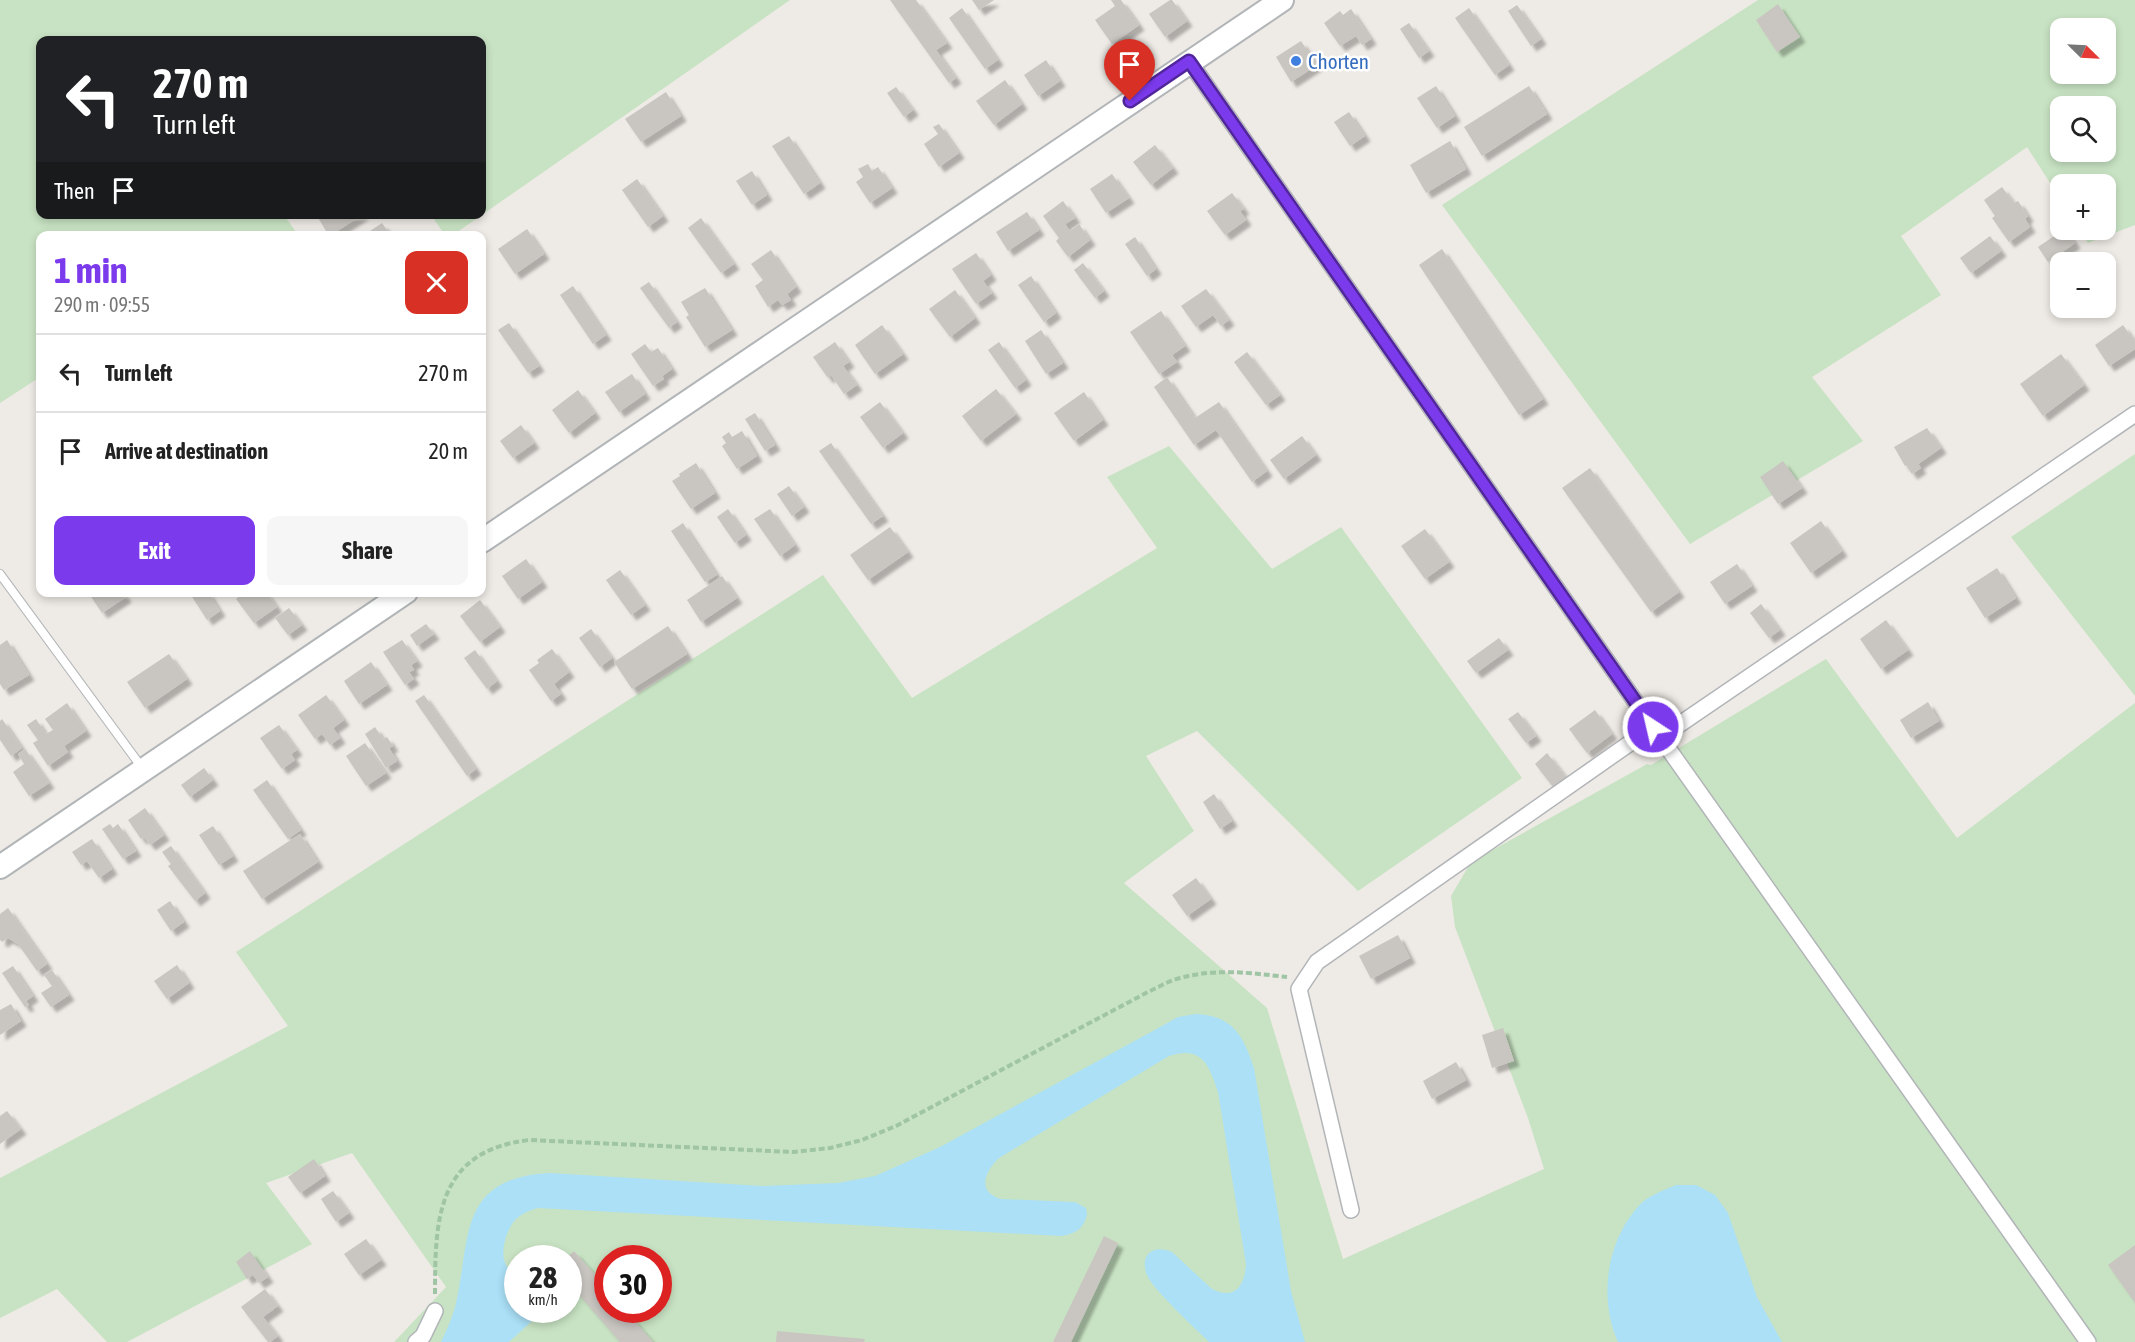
<!DOCTYPE html>
<html lang="en">
<head>
<meta charset="utf-8">
<style>
  :root { --surface:#fff; --page:#f6f6f6; --text:#222; --muted:#767676; --line:#e0e0e0; --accent:#7c3aed }
  body { margin:0; font-family:"Asap Condensed",sans-serif; background:var(--page); color:var(--text); height:100vh; display:flex; flex-direction:column; font-size:22px; white-space:nowrap }
  * { box-sizing:border-box; margin:0 }
  p { font-size:20px; color:var(--muted) }
  .icon { flex:none; width:33px; height:33px; fill:none; stroke:currentColor; stroke-width:2; stroke-linecap:round; stroke-linejoin:round }
  .map { position:relative; flex:1; overflow:hidden }
  .details { position:absolute; left:36px; top:231px; width:450px; height:366px; display:flex; flex-direction:column; background:var(--surface); border-radius:12px; box-shadow:0 3px 9px #0003 }
  .details>* { flex:none }
  .guide { position:absolute; left:36px; top:36px; width:450px; height:183px; border-radius:12px; box-shadow:0 3px 9px #0003; background:#202124; color:#fff; overflow:hidden }
  .needle { width:39px; rotate:114deg }
  .fabs { position:absolute; left:2050px; top:18px; display:grid; gap:12px }
  .fabs a { display:grid; place-items:center; width:66px; height:66px; border-radius:12px; background:var(--surface); box-shadow:0 3px 9px #0003; font-size:30px }
  .speed { position:absolute; left:504px; top:1245px; display:flex; gap:12px; font-size:30px; font-weight:700; text-align:center }
  .speed>* { display:grid; place-content:center; width:78px; height:78px; border-radius:50%; background:var(--surface); box-shadow:0 3px 9px #0003; line-height:1 }
  .speed small { font-size:15px; font-weight:400 }
  .speed .limit { border:9px solid #d22; background:#fff; color:#111 }
  .pin { position:absolute; display:grid; place-items:center; width:51px; height:51px; color:#fff; margin:-62px -26px; border-radius:50% 50% 50% 0; rotate:-45deg; box-shadow:0 0 6px #0007 }
  .pin .icon { rotate:45deg }
  .me { position:absolute; width:66px; margin:-33px; rotate:325deg; stroke-linejoin:round; filter:drop-shadow(0 0 4px #0008) }
  .turn { display:flex; align-items:center; gap:21px; height:126px; padding:0 18px; font-size:27px }
  .turn .icon { width:78px; height:78px; stroke-width:2.5 }
  .turn b { display:block; font-size:42px; line-height:51px }
  .then { display:flex; align-items:center; height:57px; padding:0 18px; background:#0003; gap:12px; font-size:22px }
  .round { display:grid; place-items:center; flex:none; width:63px; height:63px; border-radius:12px; background:var(--page) }
  .headline { display:flex; align-items:center; justify-content:space-between; height:102px; padding:0 18px }
  h1 { font-size:36px; font-weight:700; line-height:45px; color:var(--accent) }
  .primary-button { display:flex; gap:12px; margin-top:auto; padding:12px 18px }
  .primary-button a { flex:1; height:69px; border-radius:12px; background:var(--accent); color:#fff; font-size:24px; font-weight:700; line-height:69px; text-align:center }
  .primary-button a+a { background:var(--page); color:var(--text) }
  ul { padding:0; list-style:none }
  li { display:flex; align-items:center; gap:18px; height:78px; padding:0 18px; border-top:2px solid var(--line) }
  li div { flex:1 }
  li b { display:block; font-size:22px }
  li em { font-style:normal }
  .map>svg:first-child { display:block }
</style>
</head>
<body>
<div class="map">
<svg width="2135" height="1342" viewBox="0 0 2135 1342">
  <defs>
    <filter id="shadow"><feDropShadow dx="5.5" dy="5.5" stdDeviation="1.5" flood-color="#0004"/></filter>
  </defs>
  <rect width="100%" height="100%" fill="#eeeae5"/>
  <path fill="#c8e3c3" fill-rule="evenodd" d="M 0,0 L 790,0 L 453,235 L 445,235 L 431,215 L 482,214 L 482,40 L 40,40 L 40,214 L 284,215 L 298,235 L 40,236 L 40,377 L 0,403 Z
    M 1758,0 L 2135,0 L 2135,225 L 2088,243 L 2080,230 L 2106,230 L 2106,184 L 2061,184 L 2061,200 L 2027,147 L 1901,236 L 1941,295 L 1812,377 L 1863,441 L 1690,544 L 1442,205 ZM 2061,28 L 2106,28 L 2106,74 L 2061,74 ZM 2061,106 L 2106,106 L 2106,152 L 2061,152 Z
    M 1169,446 L 1272,569 L 1341,527 L 1522,778 L 1358,891 L 1197,731 L 1146,756 L 1194,831 L 1124,883 L 1267,1008 L 1343,1259 L 1544,1169 L 1528,1118 L 1455,927 L 1451,896 L 1471,862 L 1647,764 L 1651,765 L 1826,659 L 1957,838 L 2135,703 L 2135,1342 L 394,1342 L 446,1287 L 352,1153 L 266,1183 L 312,1244 L 127,1342 L 107,1342 L 57,1289 L 0,1318 L 0,1178 L 288,1026 L 236,952 L 823,575 L 912,698 L 1157,548 L 1107,477 ZM 518,1258 L 568,1258 L 568,1310 L 518,1310 ZM 608,1258 L 658,1258 L 658,1310 L 608,1310 Z
    M 2135,454 L 2135,696 L 2011,537 Z"/>
  <path fill="#abe0f7" d="M 1196,1014 C 1233,1016 1243,1035 1254,1068 L 1291,1291 L 1305,1342 L 1209,1342 C 1195,1328 1154,1291 1147,1275 C 1139,1255 1153,1244 1172,1252 L 1212,1289 C 1235,1301 1245,1285 1246,1264 L 1218,1092 C 1209,1065 1202,1045 1169,1056 L 999,1158 C 985,1171 976,1192 1001,1199 L 1075,1202 L 1086,1208 L 1087,1214 C 1084,1229 1075,1234 1061,1236 L 538,1208 C 530,1210 523,1213 516,1219 C 507,1228 499,1252 506,1265 C 508,1269 513,1271 517,1273 L 518,1310 L 544,1310 L 509,1342 L 441,1342 C 447,1329 453,1317 456,1303 C 471,1236 458,1178 550,1173 L 762,1186 L 838,1183 L 875,1176 L 940,1147 L 1162,1026 L 1178,1017 Z
    M 1676,1185 L 1696,1185 L 1715,1195 L 1728,1213 L 1757,1297 L 1782,1342 L 1618,1342 C 1599,1300 1606,1244 1636,1209 C 1646,1196 1662,1191 1676,1185 Z"/>
  <path fill="#c9c5c1" filter="url(#shadow)" d="M 890,0 L 916,0 L 947,43 L 936,50 L 956,78 L 949,83 Z
    M 972,0 L 994,0 L 979,10 Z
    M 1111,0 L 1121,0 L 1139,25 L 1112,44 L 1095,20 L 1115,6 Z
    M 1170,0 L 1172,0 L 1187,21 L 1165,37 L 1149,14 Z
    M 1778,4 L 1800,37 L 1777,52 L 1756,20 Z
    M 1517,5 L 1541,39 L 1531,46 L 1508,11 Z
    M 962,8 L 998,60 L 985,69 L 949,18 Z
    M 1469,8 L 1509,65 L 1495,75 L 1455,18 Z
    M 1351,9 L 1371,39 L 1362,45 L 1356,36 L 1340,46 L 1324,23 L 1340,11 L 1343,15 Z
    M 1409,23 L 1429,51 L 1419,58 L 1400,29 Z
    M 1301,41 L 1317,65 L 1291,82 L 1276,57 Z
    M 1046,60 L 1060,81 L 1038,96 L 1024,75 Z
    M 1005,80 L 1022,104 L 994,125 L 976,101 Z
    M 1436,86 L 1455,116 L 1437,128 L 1417,98 Z
    M 1529,86 L 1547,114 L 1482,156 L 1464,127 Z
    M 896,87 L 913,110 L 904,117 L 887,93 Z
    M 666,92 L 681,116 L 641,142 L 625,119 Z
    M 1349,112 L 1365,136 L 1350,146 L 1334,122 Z
    M 939,124 L 959,153 L 939,167 L 924,144 L 938,134 L 933,127 Z
    M 789,136 L 820,183 L 804,194 L 772,146 Z
    M 1450,141 L 1466,169 L 1426,193 L 1410,165 Z
    M 1155,145 L 1173,168 L 1151,185 L 1133,162 Z
    M 868,164 L 872,171 L 878,167 L 892,188 L 870,203 L 856,182 L 863,177 L 858,169 Z
    M 752,171 L 767,195 L 752,205 L 736,181 Z
    M 1112,174 L 1129,198 L 1106,213 L 1090,189 Z
    M 637,179 L 663,216 L 648,227 L 622,190 Z
    M 2002,187 L 2014,203 L 2018,201 L 2028,216 L 2025,219 L 2030,227 L 2009,242 L 1992,218 L 1995,216 L 1984,200 Z
    M 1232,193 L 1244,209 L 1240,211 L 1246,220 L 1225,235 L 1207,211 Z
    M 1063,201 L 1075,218 L 1065,224 L 1070,231 L 1079,224 L 1090,240 L 1068,257 L 1056,241 L 1059,238 L 1043,216 Z
    M 1027,212 L 1039,230 L 1008,251 L 996,232 Z
    M 316,214 L 364,214 L 329,236 Z
    M 701,218 L 734,264 L 721,273 L 688,228 Z
    M 382,223 L 391,236 L 373,236 L 370,231 Z
    M 527,229 L 544,254 L 515,274 L 498,249 Z
    M 2063,230 L 2066,230 L 2075,243 L 2048,262 L 2038,247 Z
    M 1990,236 L 2001,251 L 1971,273 L 1960,258 Z
    M 1135,237 L 1156,269 L 1147,276 L 1125,244 Z
    M 1442,249 L 1543,399 L 1519,415 L 1419,265 Z
    M 771,250 L 796,287 L 787,294 L 791,300 L 782,305 L 778,300 L 768,307 L 755,286 L 763,280 L 751,264 Z
    M 976,253 L 991,275 L 983,281 L 992,293 L 976,304 L 952,269 Z
    M 1083,263 L 1104,291 L 1095,298 L 1074,270 Z
    M 1031,276 L 1056,313 L 1044,322 L 1018,285 Z
    M 649,282 L 677,322 L 669,328 L 640,288 Z
    M 573,286 L 606,335 L 593,344 L 560,295 Z
    M 705,288 L 732,330 L 705,347 L 686,317 L 689,315 L 681,302 Z
    M 1206,289 L 1229,320 L 1221,326 L 1213,315 L 1196,327 L 1181,306 Z
    M 955,290 L 975,318 L 950,337 L 929,309 Z
    M 1161,311 L 1185,346 L 1172,355 L 1177,362 L 1159,374 L 1130,332 Z
    M 509,323 L 539,366 L 528,373 L 498,330 Z
    M 882,325 L 903,354 L 875,374 L 855,345 Z
    M 2123,325 L 2135,342 L 2135,349 L 2109,366 L 2095,345 Z
    M 1041,330 L 1063,363 L 1046,374 L 1025,341 Z
    M 835,342 L 849,362 L 843,366 L 857,385 L 844,394 L 831,375 L 828,378 L 813,357 Z
    M 999,342 L 1026,380 L 1015,388 L 988,350 Z
    M 645,344 L 651,352 L 658,348 L 672,369 L 662,376 L 664,379 L 653,386 L 631,354 Z
    M 1247,352 L 1280,395 L 1266,405 L 1234,362 Z
    M 2061,354 L 2084,385 L 2043,416 L 2020,384 Z
    M 632,374 L 645,394 L 619,412 L 605,392 Z
    M 1167,377 L 1195,418 L 1219,402 L 1267,471 L 1252,482 L 1216,430 L 1194,445 L 1154,387 Z
    M 996,389 L 1016,414 L 981,441 L 962,416 Z
    M 578,390 L 595,413 L 569,433 L 552,410 Z
    M 1084,392 L 1103,420 L 1074,441 L 1054,413 Z
    M 880,402 L 903,433 L 883,448 L 860,417 Z
    M 755,413 L 775,445 L 765,451 L 745,419 Z
    M 521,425 L 534,443 L 513,458 L 500,441 Z
    M 1927,428 L 1941,448 L 1918,464 L 1921,468 L 1912,474 L 1906,465 L 1905,466 L 1894,447 Z
    M 742,431 L 757,456 L 737,469 L 722,446 L 726,443 L 722,437 L 729,432 L 732,437 Z
    M 1302,436 L 1316,455 L 1284,479 L 1270,460 Z
    M 831,443 L 883,516 L 871,524 L 819,451 Z
    M 1783,461 L 1802,488 L 1778,504 L 1760,477 Z
    M 696,463 L 715,493 L 691,509 L 672,481 L 680,476 L 679,474 Z
    M 1590,468 L 1679,592 L 1651,612 L 1562,488 Z
    M 789,486 L 804,507 L 792,516 L 777,494 Z
    M 728,509 L 746,535 L 735,543 L 717,517 Z
    M 770,509 L 795,545 L 780,556 L 754,519 Z
    M 1821,521 L 1842,551 L 1811,573 L 1790,543 Z
    M 683,523 L 717,575 L 705,582 L 671,531 Z
    M 890,527 L 908,552 L 868,580 L 850,555 Z
    M 1425,529 L 1449,562 L 1425,579 L 1401,546 Z
    M 526,559 L 542,582 L 518,599 L 502,576 Z
    M 1737,564 L 1752,586 L 1725,604 L 1710,582 Z
    M 1997,568 L 2016,598 L 1985,618 L 1966,588 Z
    M 620,570 L 645,605 L 631,615 L 606,580 Z
    M 722,576 L 737,598 L 701,622 L 687,600 Z
    M 88,592 L 123,592 L 126,597 L 102,613 Z
    M 189,592 L 208,592 L 220,611 L 207,620 Z
    M 244,592 L 266,592 L 277,607 L 254,623 L 236,599 Z
    M 480,600 L 500,627 L 480,642 L 460,616 Z
    M 1761,604 L 1780,630 L 1769,638 L 1750,613 Z
    M 289,608 L 302,625 L 288,635 L 275,618 Z
    M 1886,620 L 1908,650 L 1881,669 L 1860,639 Z
    M 426,624 L 434,634 L 417,646 L 410,635 Z
    M 668,626 L 687,654 L 632,689 L 614,662 Z
    M 591,629 L 612,658 L 600,667 L 579,638 Z
    M 1499,638 L 1508,650 L 1476,673 L 1467,661 Z
    M 7,640 L 29,675 L 4,690 L 0,684 L 0,645 Z
    M 402,640 L 417,661 L 411,665 L 414,670 L 409,672 L 414,679 L 405,685 L 383,652 Z
    M 552,649 L 569,672 L 554,684 L 561,694 L 551,701 L 529,670 L 539,663 L 537,660 Z
    M 475,650 L 497,681 L 487,689 L 464,658 Z
    M 169,654 L 187,679 L 145,708 L 127,682 Z
    M 371,662 L 387,685 L 359,704 L 344,681 Z
    M 326,695 L 344,720 L 333,728 L 340,738 L 330,745 L 322,734 L 315,739 L 298,715 Z
    M 424,695 L 476,769 L 467,776 L 415,701 Z
    M 1928,702 L 1939,721 L 1911,738 L 1900,720 Z
    M 67,703 L 86,731 L 64,746 L 68,752 L 48,766 L 33,743 L 38,740 L 27,725 L 36,719 L 46,734 L 53,730 L 45,719 Z
    M 1595,710 L 1612,734 L 1587,753 L 1569,729 Z
    M 1518,712 L 1536,736 L 1526,743 L 1508,719 Z
    M 2,719 L 22,748 L 11,756 L 0,740 L 0,721 Z
    M 279,725 L 297,750 L 291,754 L 295,760 L 282,769 L 260,738 Z
    M 375,727 L 383,739 L 387,737 L 393,746 L 389,748 L 397,761 L 386,768 L 365,734 Z
    M 365,743 L 386,773 L 366,786 L 346,756 Z
    M 25,749 L 49,783 L 29,796 L 13,772 L 24,764 L 18,754 Z
    M 1547,753 L 1566,777 L 1553,787 L 1535,764 Z
    M 204,768 L 213,780 L 190,797 L 181,785 Z
    M 267,780 L 301,830 L 288,839 L 253,790 Z
    M 1214,794 L 1232,821 L 1220,829 L 1203,802 Z
    M 145,808 L 164,835 L 150,845 L 144,837 L 141,839 L 128,820 Z
    M 110,824 L 113,828 L 118,824 L 136,851 L 123,859 L 102,829 Z
    M 213,826 L 233,856 L 219,865 L 199,835 Z
    M 300,834 L 318,862 L 262,899 L 243,871 Z
    M 92,839 L 112,869 L 99,878 L 87,861 L 81,865 L 72,852 Z
    M 171,846 L 205,893 L 195,901 L 168,866 L 171,864 L 162,852 Z
    M 1196,878 L 1211,899 L 1187,916 L 1172,895 Z
    M 170,901 L 184,922 L 171,931 L 157,910 Z
    M 8,908 L 47,964 L 37,971 L 18,944 L 8,938 L 2,942 L 0,940 L 0,914 Z
    M 1398,935 L 1410,958 L 1371,979 L 1359,956 Z
    M 177,965 L 189,983 L 167,999 L 154,981 Z
    M 13,966 L 33,996 L 26,1001 L 29,1005 L 25,1007 L 2,973 Z
    M 52,970 L 69,995 L 51,1007 L 41,993 L 52,986 L 44,975 Z
    M 11,1004 L 21,1021 L 0,1035 L 0,1010 Z
    M 1503,1028 L 1514,1061 L 1492,1068 L 1482,1035 Z
    M 1456,1062 L 1466,1080 L 1432,1099 L 1423,1081 Z
    M 7,1111 L 21,1129 L 0,1144 L 0,1116 Z
    M 314,1159 L 325,1176 L 300,1193 L 288,1177 Z
    M 333,1191 L 349,1213 L 336,1222 L 321,1199 Z
    M 1104,1236 L 1118,1243 L 1071,1342 L 1053,1342 Z
    M 366,1239 L 381,1260 L 359,1275 L 344,1254 Z
    M 2135,1245 L 2135,1303 L 2108,1265 Z
    M 250,1251 L 268,1277 L 259,1283 L 253,1275 L 247,1279 L 236,1262 Z
    M 574,1251 L 608,1289 L 608,1310 L 625,1310 L 653,1342 L 620,1342 L 568,1282 L 568,1258 L 566,1258 Z
    M 265,1289 L 278,1306 L 263,1317 L 278,1336 L 270,1342 L 268,1342 L 241,1307 Z
    M 777,1331 L 865,1339 L 864,1342 L 776,1342 Z"/>
  <g fill="none" stroke-linecap="round" stroke-linejoin="round">
    <defs>
      <path id="service" d="M 0,574 L 143,769"/>
      <path id="minor" d="M 1189,61 L 1653,727 L 2088,1342
        M 1661,737 L 2135,414
        M 1351,1210 L 1299,989 L 1317,962 L 1653,727
        M 416,1342 L 423,1336 L 435,1311"/>
      <path id="secondary" d="M 482,541 L 1282,0
        M 0,867 L 406,592"/>
    </defs>
    <use href="#service" stroke="#b2b5b8" stroke-width="10"/>
    <use href="#minor" stroke="#b2b5b8" stroke-width="18"/>
    <use href="#secondary" stroke="#b1b5b8" stroke-width="26"/>
    <path stroke="#9fc5a4" stroke-width="4" stroke-dasharray="6 3" stroke-linecap="butt" d="M 435,1294 C 435,1218 437,1151 529,1140 L 793,1152 L 830,1148 L 862,1140 L 896,1126 L 1146,993 C 1157,988 1168,981 1180,978 C 1218,968 1249,973 1287,977"/>
    <use href="#service" stroke="#fff" stroke-width="8"/>
    <use href="#minor" stroke="#fff" stroke-width="15"/>
    <use href="#secondary" stroke="#fff" stroke-width="22"/>
  </g>
  <g fill="none" stroke-linecap="round" stroke-linejoin="round">
    <defs>
      <path id="route" d="M 1130,101 L 1189,61 L 1653,727"/>
    </defs>
    <use href="#route" stroke="#51269a" stroke-width="15"/>
    <use href="#route" stroke="#7c3aed" stroke-width="10"/>
  </g>
  <circle fill="#3f7fe0" stroke="#fff" stroke-width="2" cx="1296" cy="61" r="6"/>
  <g text-anchor="middle" dominant-baseline="central" stroke-width="5" stroke-linejoin="round" paint-order="stroke">
    <g font-size="21" fill="#366cbe" stroke="#fff" text-anchor="start">
      <text x="1308" y="61">Chorten</text>
    </g>
  </g>
</svg>
<div class="fabs">
<a><svg class="needle" viewBox="-14 -14 28 28"><path d="M0-13l5 13h-10z" fill="#e53935"/><path d="M0 13l5-13h-10z" fill="#767676"/></svg></a>
<a><svg class="icon" aria-label="search" viewBox="0 0 24 24"><circle cx="10" cy="10" r="6"/><path d="M15 15l6 6"/></svg></a>
<a>+</a>
<a>−</a>
</div>
<div class="speed"><div>28<small>km/h</small></div><div class="limit">30</div></div>
<div class="pin" style="left:1130px;top:101px;background:#d93025"><svg class="icon" aria-label="arrive" viewBox="0 0 24 24"><path d="M6 21V4h12l-3 4 3 4H6"/></svg></div>
<svg class="me" style="left:1653px;top:727px" viewBox="-20 -20 40 40"><circle r="17" fill="#7c3aed" stroke="#fff" stroke-width="3"/><path d="M0-11L8 9 0 5-8 9z" fill="#fff"/></svg>
<div class="guide">
<div class="turn"><svg class="icon" aria-label="left" viewBox="0 0 24 24"><path d="M17 20v-9H6M10 6l-5 5 5 5"/></svg><div><b>270 m</b>Turn left</div></div>
<div class="then">Then<svg class="icon" aria-label="arrive" viewBox="0 0 24 24"><path d="M6 21V4h12l-3 4 3 4H6"/></svg></div>
</div>
<section class="details">
<div class="headline"><div><h1>1 min</h1><p>290 m · 09:55</p></div><a class="round" style="background:#d93025;color:#fff"><svg class="icon" aria-label="close" viewBox="0 0 24 24"><path d="M6 6l12 12M18 6L6 18"/></svg></a></div>
<ul>
<li><svg class="icon" aria-label="left" viewBox="0 0 24 24"><path d="M17 20v-9H6M10 6l-5 5 5 5"/></svg><div><b>Turn left</b></div><em>270 m</em></li>
<li><svg class="icon" aria-label="arrive" viewBox="0 0 24 24"><path d="M6 21V4h12l-3 4 3 4H6"/></svg><div><b>Arrive at destination</b></div><em>20 m</em></li>
</ul>
<div class="primary-button"><a>Exit</a><a>Share</a></div>
</section>
</div>
</body>
</html>
